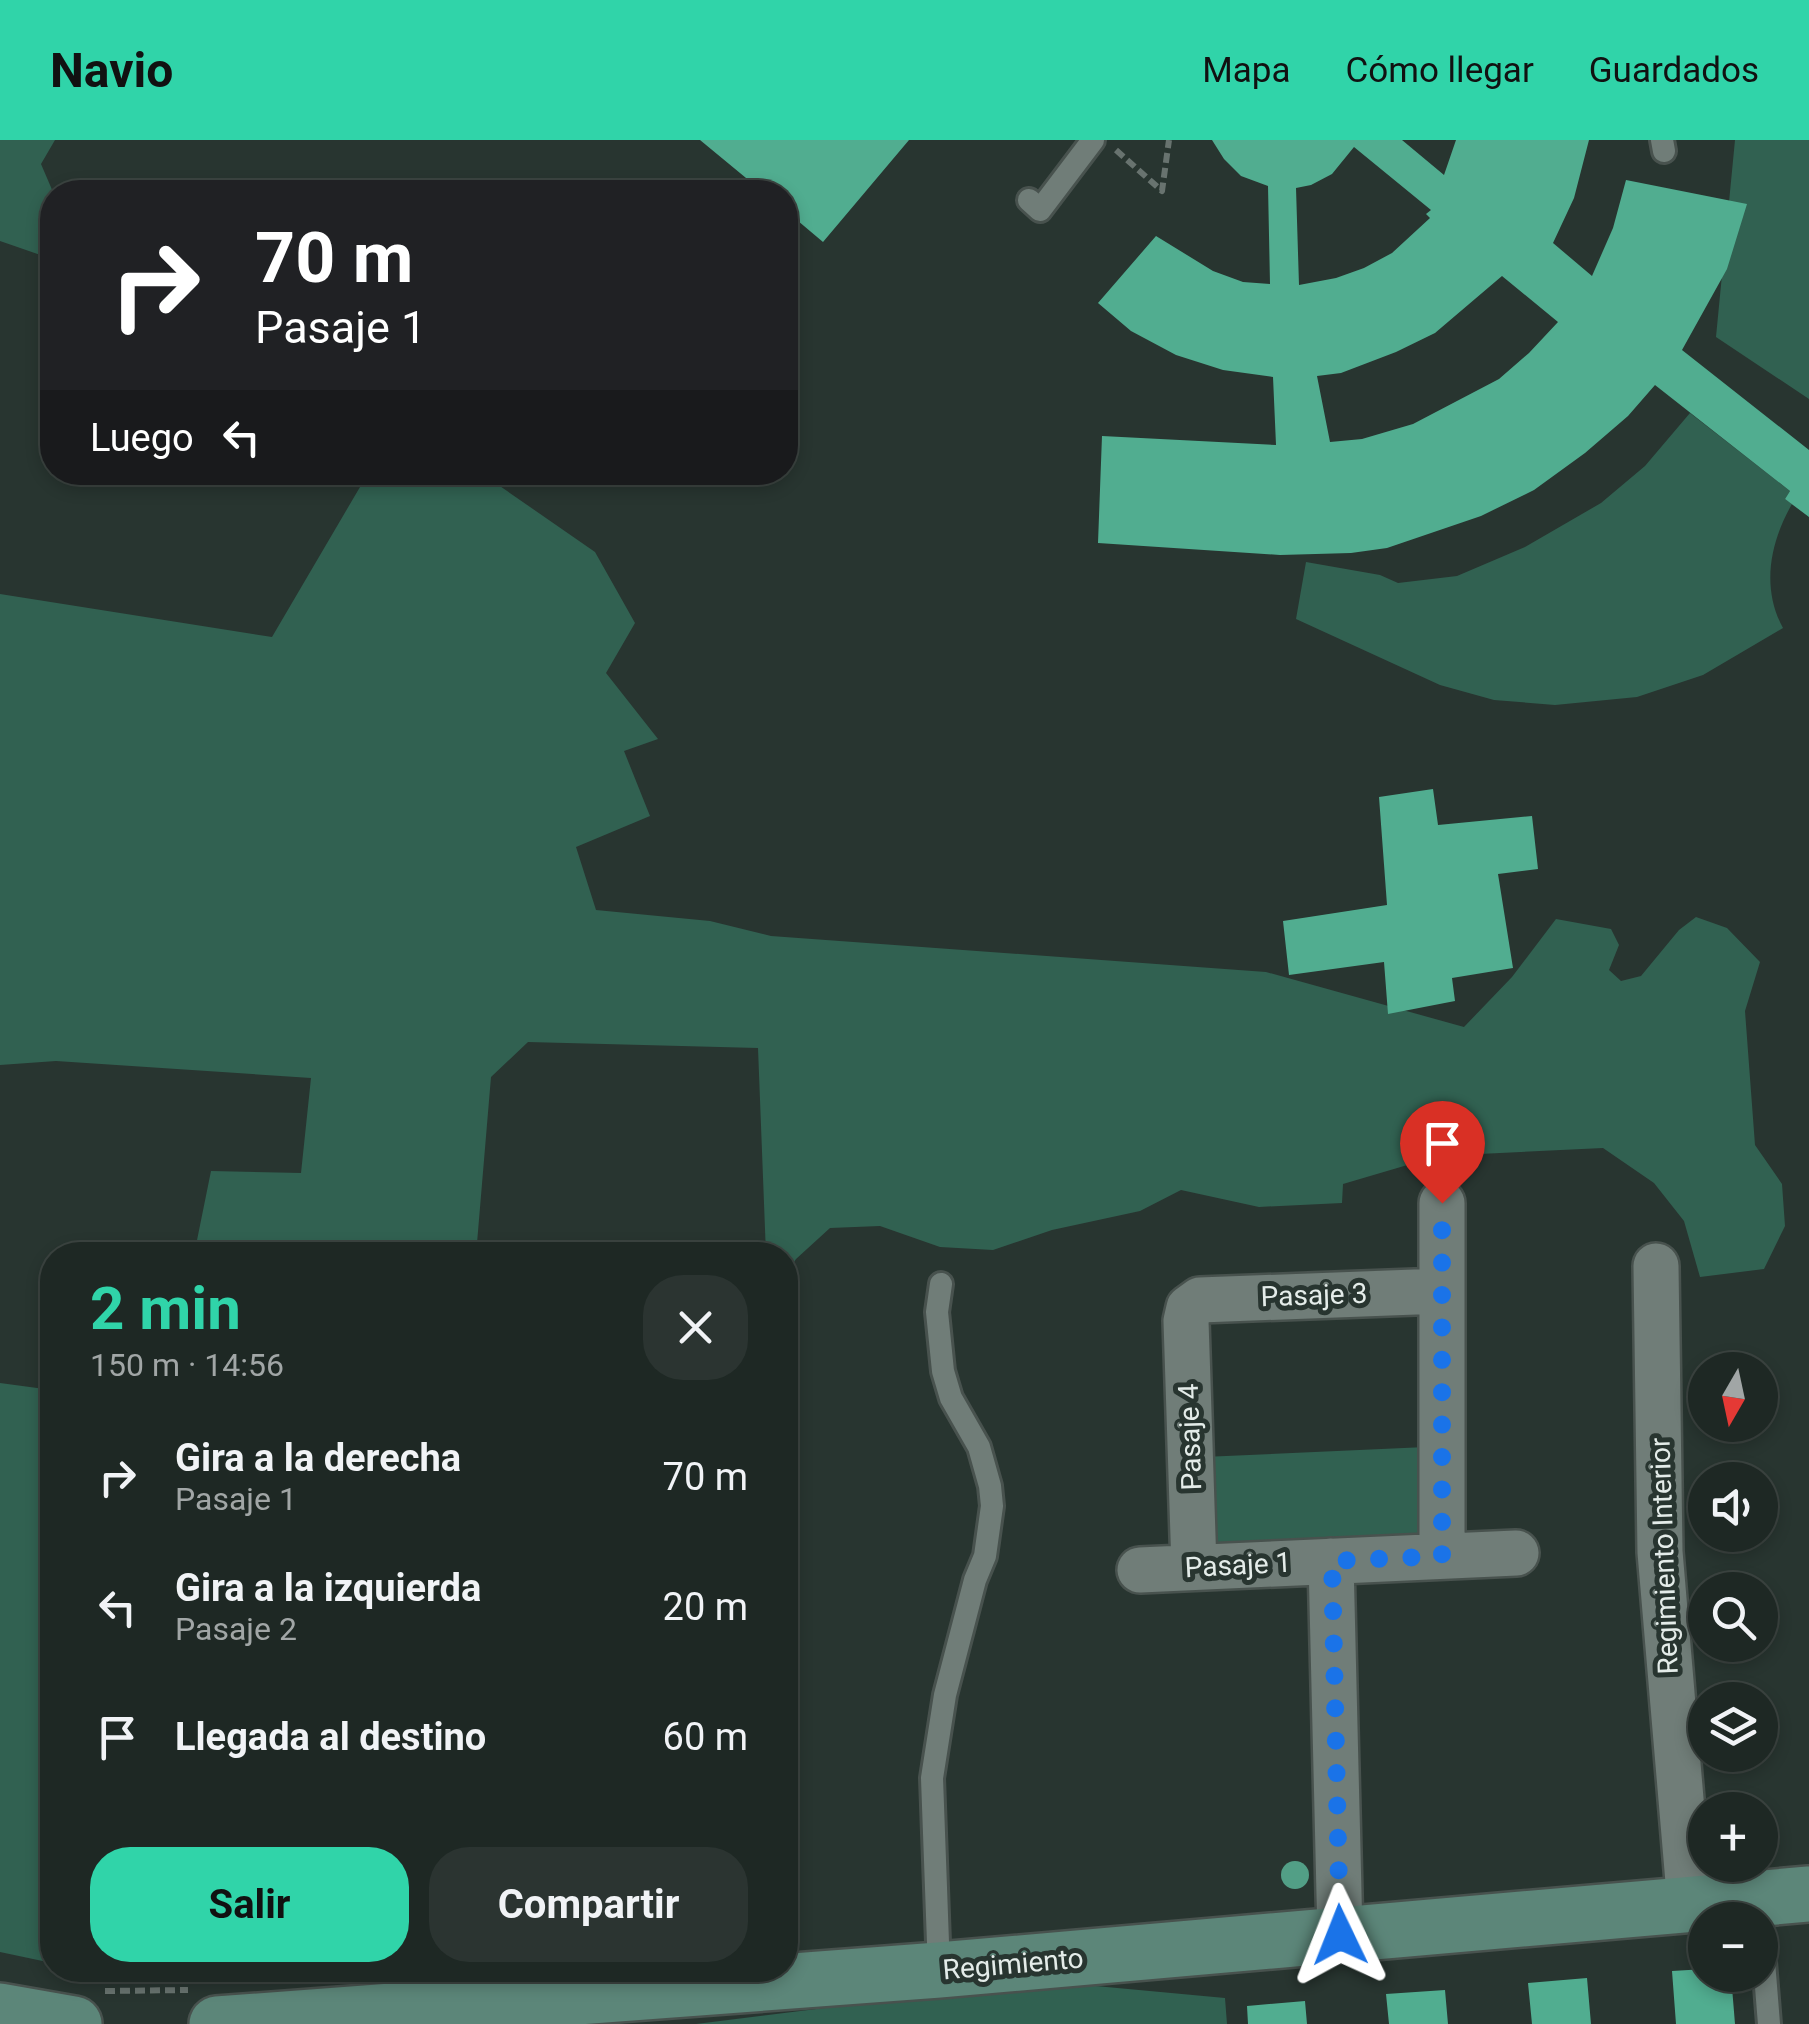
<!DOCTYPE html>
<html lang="es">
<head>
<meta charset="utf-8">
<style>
  :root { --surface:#1e2824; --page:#2b3431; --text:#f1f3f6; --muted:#a1a6a6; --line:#3c4441; --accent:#30d4a9 }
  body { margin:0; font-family:Roboto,sans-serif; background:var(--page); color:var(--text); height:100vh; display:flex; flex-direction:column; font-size:38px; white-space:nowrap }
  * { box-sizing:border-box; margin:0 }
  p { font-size:32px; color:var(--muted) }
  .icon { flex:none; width:55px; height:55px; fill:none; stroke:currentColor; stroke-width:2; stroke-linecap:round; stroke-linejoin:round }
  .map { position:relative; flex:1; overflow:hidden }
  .side { position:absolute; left:40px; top:1102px; width:758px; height:740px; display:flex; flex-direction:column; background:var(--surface); border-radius:40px; box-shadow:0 5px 15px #0003,0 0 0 2px var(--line) }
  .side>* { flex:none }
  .hud { position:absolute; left:40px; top:40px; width:758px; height:305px; border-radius:40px; box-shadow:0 5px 15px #0003,0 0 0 2px var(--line); background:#202124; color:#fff; overflow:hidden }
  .needle { width:65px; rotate:189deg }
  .buttons { position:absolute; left:1688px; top:1212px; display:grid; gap:20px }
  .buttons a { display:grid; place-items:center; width:90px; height:90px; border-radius:50%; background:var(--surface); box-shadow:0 5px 15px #0003,0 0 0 2px var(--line); font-size:50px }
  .pin { position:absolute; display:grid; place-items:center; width:85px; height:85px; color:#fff; margin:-102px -42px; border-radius:50% 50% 50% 0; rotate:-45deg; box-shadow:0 0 10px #0007 }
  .pin .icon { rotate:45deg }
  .me { position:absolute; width:110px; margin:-55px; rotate:358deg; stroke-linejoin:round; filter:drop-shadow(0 0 8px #0008) }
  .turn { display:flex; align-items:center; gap:35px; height:210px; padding:0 50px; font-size:45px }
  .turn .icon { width:130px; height:130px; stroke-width:2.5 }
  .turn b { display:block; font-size:70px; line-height:85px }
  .then { display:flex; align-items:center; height:95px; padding:0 50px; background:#0003; gap:20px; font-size:38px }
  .round { display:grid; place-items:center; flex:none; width:105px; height:105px; border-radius:40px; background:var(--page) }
  .summary { display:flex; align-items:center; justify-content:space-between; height:170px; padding:0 50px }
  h1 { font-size:60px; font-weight:700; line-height:75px; color:var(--accent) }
  .primary-button { display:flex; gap:20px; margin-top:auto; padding:20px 50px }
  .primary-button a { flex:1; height:115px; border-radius:40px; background:var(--accent); color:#111; font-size:40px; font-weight:700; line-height:115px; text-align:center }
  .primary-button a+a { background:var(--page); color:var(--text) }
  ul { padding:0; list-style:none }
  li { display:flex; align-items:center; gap:30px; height:130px; padding:0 50px }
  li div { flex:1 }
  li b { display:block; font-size:38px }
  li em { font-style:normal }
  header { display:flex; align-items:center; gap:60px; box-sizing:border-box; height:140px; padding:0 50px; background:var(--accent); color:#111 }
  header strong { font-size:48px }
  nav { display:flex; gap:55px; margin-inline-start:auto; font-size:35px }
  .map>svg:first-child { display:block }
</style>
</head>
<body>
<header>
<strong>Navio</strong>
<nav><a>Mapa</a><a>Cómo llegar</a><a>Guardados</a></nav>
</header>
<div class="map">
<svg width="1809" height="1884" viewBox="0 0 1809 1884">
  <rect width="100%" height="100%" fill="#283530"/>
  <path fill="#316151" d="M 0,0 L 55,0 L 41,24 L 53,52 L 52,119 L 0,101 Z
    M 1735,0 L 1809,0 L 1809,259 L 1716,197 Z
    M 1690,273 L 1790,351 L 1785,359 L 1792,364 C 1770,402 1761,448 1783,488 L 1703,535 L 1637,557 L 1555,565 L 1494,560 L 1440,545 L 1296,479 L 1306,422 L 1380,435 L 1398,443 L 1457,436 L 1525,407 L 1601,363 L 1645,326 Z
    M 335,333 L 481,333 L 595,412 L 635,483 L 606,533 L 658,599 L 624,611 L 650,676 L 576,707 L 596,770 L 710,781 L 771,796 L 1266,832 L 1464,887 L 1512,837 L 1556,779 L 1611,789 L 1619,805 L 1609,830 L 1621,841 L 1641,836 L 1679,790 L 1696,777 L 1727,788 L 1760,822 L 1745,871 L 1755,1005 L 1782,1044 L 1785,1086 L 1764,1129 L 1700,1137 L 1684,1081 L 1654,1043 L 1603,1008 L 1438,1016 L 1343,1044 L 1342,1063 L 1259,1067 L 1181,1050 L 1140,1071 L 1052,1090 L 993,1110 L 940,1107 L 880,1086 L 830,1088 L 796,1119 L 785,1136 L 785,1115 L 766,1115 L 758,908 L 528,902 L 491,937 L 476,1115 L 194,1115 L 211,1031 L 301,1033 L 311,938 L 56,921 L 0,925 L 0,454 L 272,497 L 360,347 Z
    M 0,1243 L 52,1250 L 52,1823 L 0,1812 Z
    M 1426,1307 L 1421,1400 L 1213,1411 L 1203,1317 Z
    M 1042,1841 L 1225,1858 L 1227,1884 L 696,1884 Z"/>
  <path fill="#51ad90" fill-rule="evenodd" d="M 700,0 L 909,0 L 823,102 L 785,70 L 785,52 L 763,52 Z
    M 1212,0 L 1402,0 L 1444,35 L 1456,0 L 1589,0 L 1574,58 L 1553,103 L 1592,136 L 1613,88 L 1626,40 L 1747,64 L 1727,129 L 1682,210 L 1809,310 L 1809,377 L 1785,359 L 1790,351 L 1655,245 L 1628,276 L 1585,313 L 1534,350 L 1481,376 L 1387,408 L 1351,413 L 1280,415 L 1098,403 L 1102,296 L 1276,305 L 1273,237 L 1223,230 L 1176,215 L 1131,191 L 1098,163 L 1156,96 L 1213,131 L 1243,142 L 1270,144 L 1268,46 L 1241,36 L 1224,19 ZM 1354,7 L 1431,70 L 1426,74 L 1430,78 L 1392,113 L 1364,128 L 1336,138 L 1299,145 L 1296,48 L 1311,45 L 1332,34 ZM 1502,136 L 1558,182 L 1529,213 L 1499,239 L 1413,284 L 1362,299 L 1330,302 L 1317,236 L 1341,233 L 1396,212 L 1435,193 Z
    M 1433,649 L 1438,685 L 1532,676 L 1538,729 L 1498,734 L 1513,828 L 1452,838 L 1455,861 L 1388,874 L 1384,822 L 1289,835 L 1283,781 L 1387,765 L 1379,657 Z
    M 1705,1829 L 1705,1835 L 1731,1835 L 1735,1884 L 1676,1884 L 1672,1831 Z
    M 1587,1838 L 1591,1884 L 1532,1884 L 1528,1843 Z
    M 1445,1850 L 1448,1884 L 1389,1884 L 1386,1854 Z
    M 1305,1861 L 1307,1884 L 1248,1884 L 1247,1866 Z"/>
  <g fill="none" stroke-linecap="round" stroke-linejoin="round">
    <defs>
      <path id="lane" d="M 1662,0 L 1664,11
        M 1029,60 L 1040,70 L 1093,0
        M 1759,1759 L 1769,1884
        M 939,1830 L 932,1638 L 945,1555 L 975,1440 L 985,1416 L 992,1366 L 990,1346 L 979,1307 L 951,1258 L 943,1231 L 937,1172 L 941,1144"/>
      <path id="street" d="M 1656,1126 L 1660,1412 L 1690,1765
        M 1442,1416 L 1442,1063
        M 1331,1421 L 1340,1795
        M 1194,1427 L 1186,1181 L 1189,1168 L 1200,1160 L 1442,1151
        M 1140,1430 L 1516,1413
        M 428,1830 L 432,1870"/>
      <path id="secondary" d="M 0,1871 L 74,1884
        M 217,1884 L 939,1830 L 1809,1754"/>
    </defs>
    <use href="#lane" stroke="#48524e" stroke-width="28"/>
    <use href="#street" stroke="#48524e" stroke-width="50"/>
    <use href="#secondary" stroke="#48524e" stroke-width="60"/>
    <path stroke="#68736f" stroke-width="6" stroke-dasharray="10 5" stroke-linecap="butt" d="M 1116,10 L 1162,51 L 1169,0
      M 105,1851 L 188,1850"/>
    <use href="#lane" stroke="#707d78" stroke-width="22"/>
    <use href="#street" stroke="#707d78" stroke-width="45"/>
    <use href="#secondary" stroke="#5c8679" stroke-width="55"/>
  </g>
  <circle fill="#529f86" cx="1295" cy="1735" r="14"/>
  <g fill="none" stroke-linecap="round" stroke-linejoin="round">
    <path stroke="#1a73e8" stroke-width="18" stroke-dasharray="0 32.4" d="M 1340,1795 L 1332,1421 L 1442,1416 L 1442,1063"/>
  </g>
  <g text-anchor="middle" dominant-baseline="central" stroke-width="10" stroke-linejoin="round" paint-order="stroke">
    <g font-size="28" fill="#e4ece9" stroke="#283530">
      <text transform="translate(1314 1155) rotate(-2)">Pasaje 3</text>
      <text transform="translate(1190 1297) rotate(-92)">Pasaje 4</text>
      <text transform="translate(1664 1416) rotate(-92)">Regimiento Interior</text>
      <text transform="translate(1238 1425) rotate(-3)">Pasaje 1</text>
      <text transform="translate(1013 1824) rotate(-5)">Regimiento</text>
    </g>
  </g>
</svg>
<div class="buttons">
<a><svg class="needle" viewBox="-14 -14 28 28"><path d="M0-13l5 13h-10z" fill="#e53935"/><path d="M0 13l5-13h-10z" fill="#a1a6a6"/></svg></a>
<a><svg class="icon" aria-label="sound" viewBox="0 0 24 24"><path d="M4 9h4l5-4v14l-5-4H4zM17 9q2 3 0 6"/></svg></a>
<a><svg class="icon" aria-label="search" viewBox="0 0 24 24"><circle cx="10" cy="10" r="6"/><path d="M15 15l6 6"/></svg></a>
<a><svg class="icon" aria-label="layers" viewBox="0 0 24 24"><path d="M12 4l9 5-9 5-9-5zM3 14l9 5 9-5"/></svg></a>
<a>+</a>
<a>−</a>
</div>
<div class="pin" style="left:1442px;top:1063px;background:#d93025"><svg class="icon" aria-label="arrive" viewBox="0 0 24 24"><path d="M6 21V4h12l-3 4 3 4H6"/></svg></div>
<svg class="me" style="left:1340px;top:1795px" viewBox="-20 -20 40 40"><path d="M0-17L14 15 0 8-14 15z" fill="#1a73e8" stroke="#fff" stroke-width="4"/></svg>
<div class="hud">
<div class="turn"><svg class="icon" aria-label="right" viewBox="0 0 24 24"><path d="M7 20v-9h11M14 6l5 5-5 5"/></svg><div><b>70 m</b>Pasaje 1</div></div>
<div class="then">Luego<svg class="icon" aria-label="left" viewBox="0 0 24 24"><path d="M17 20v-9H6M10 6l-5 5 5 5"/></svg></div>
</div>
<section class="side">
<div class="summary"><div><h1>2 min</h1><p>150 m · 14:56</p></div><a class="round"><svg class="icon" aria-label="close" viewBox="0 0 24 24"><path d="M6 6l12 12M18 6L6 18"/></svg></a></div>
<ul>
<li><svg class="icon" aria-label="right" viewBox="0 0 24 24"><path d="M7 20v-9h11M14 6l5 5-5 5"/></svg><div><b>Gira a la derecha</b><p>Pasaje 1</p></div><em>70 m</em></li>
<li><svg class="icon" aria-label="left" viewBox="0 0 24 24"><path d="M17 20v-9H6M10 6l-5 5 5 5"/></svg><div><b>Gira a la izquierda</b><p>Pasaje 2</p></div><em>20 m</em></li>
<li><svg class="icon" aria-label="arrive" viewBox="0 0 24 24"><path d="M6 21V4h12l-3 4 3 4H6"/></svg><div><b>Llegada al destino</b></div><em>60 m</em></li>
</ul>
<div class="primary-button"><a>Salir</a><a>Compartir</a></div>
</section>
</div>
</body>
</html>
